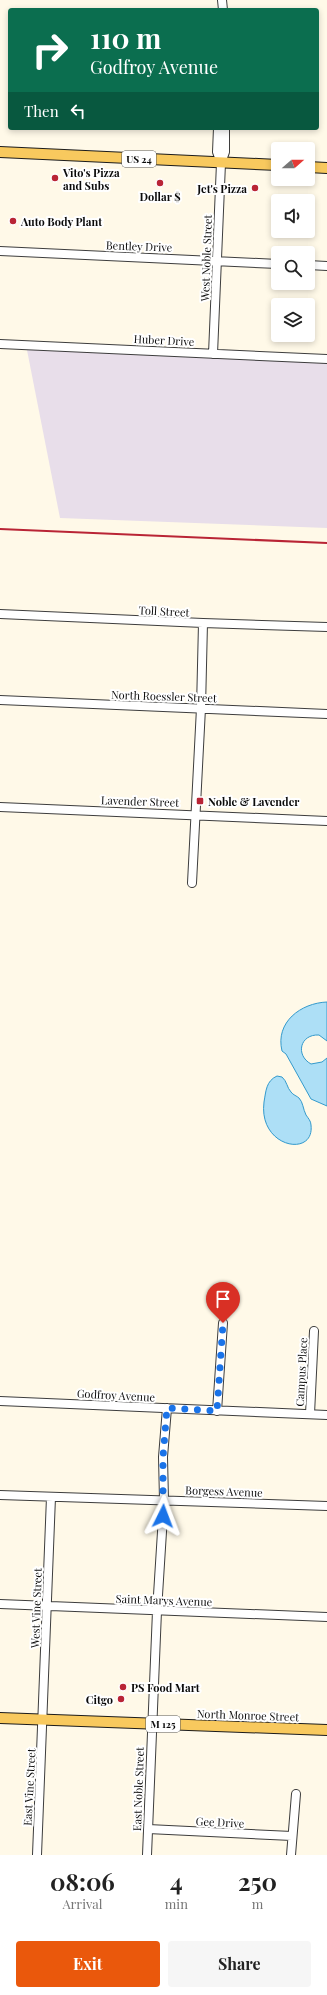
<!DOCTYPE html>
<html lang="en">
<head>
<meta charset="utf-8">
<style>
  :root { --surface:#fff; --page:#f6f6f6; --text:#222; --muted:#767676; --accent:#ea580c }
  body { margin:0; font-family:"Playfair Display",serif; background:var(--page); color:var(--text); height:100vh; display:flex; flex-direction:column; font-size:15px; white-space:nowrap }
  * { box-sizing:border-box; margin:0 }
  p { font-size:13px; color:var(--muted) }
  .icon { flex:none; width:22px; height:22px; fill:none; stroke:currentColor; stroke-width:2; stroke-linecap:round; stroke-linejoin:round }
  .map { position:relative; height:1855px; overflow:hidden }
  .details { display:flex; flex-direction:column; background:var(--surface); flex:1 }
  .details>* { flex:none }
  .guide { position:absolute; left:8px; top:8px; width:311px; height:122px; border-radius:4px; box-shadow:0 2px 6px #0003; background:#0b6e4f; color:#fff; overflow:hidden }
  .needle { width:26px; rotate:70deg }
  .buttons { position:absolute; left:271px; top:142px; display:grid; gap:8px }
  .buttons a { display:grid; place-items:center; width:44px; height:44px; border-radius:4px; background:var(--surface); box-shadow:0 2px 6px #0003; font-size:20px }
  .pin { position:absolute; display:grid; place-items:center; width:34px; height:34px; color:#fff; margin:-41px -17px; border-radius:50% 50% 50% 0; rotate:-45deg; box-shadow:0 0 4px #0007 }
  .pin .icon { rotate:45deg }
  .me { position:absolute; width:44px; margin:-22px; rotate:3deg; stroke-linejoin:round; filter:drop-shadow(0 0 3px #0008) }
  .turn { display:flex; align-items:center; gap:14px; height:84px; padding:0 16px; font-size:18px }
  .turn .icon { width:52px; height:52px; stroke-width:2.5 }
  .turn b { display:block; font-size:28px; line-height:34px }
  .then { display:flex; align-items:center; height:38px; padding:0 16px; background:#0003; gap:8px; font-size:15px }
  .eta { display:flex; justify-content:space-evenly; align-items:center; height:68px; text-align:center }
  .eta b { font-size:24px; font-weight:700; line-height:28px }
  .button { display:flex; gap:8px; margin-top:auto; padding:8px 16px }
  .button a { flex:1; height:46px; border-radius:4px; background:var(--accent); color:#fff; font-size:16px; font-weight:700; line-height:46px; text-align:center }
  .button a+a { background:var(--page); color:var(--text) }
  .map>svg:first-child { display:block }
</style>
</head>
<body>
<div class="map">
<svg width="327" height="1855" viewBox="0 0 327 1855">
  <rect width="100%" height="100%" fill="#fff9e8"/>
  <path fill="#e8deea" d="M 26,345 L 327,359 L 327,528 L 60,518 Z"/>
  <path fill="#addff6" stroke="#349acc" d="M 327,1002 L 327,1041 L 319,1035 C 300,1034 295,1055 311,1064 L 322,1062 L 327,1058 L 327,1106 L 311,1099 L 286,1054 L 282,1051 C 275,1022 301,1003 327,1002 Z
    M 277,1076 L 282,1077 C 287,1081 287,1088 291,1092 C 293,1095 297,1096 299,1098 C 303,1102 303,1109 306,1115 C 308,1118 311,1121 311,1125 C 315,1158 258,1148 264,1102 C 266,1091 266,1081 277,1076 Z"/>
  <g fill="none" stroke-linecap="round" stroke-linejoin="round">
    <defs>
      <path id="minor" d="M 222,0 L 223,10
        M 218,128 L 217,152 L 221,163
        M 0,251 L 278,264
        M 308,265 L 327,266
        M 0,344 L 327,359
        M 213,354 L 221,163 L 225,152 L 225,128
        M 0,614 L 203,623 L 327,627
        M 0,700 L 327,714
        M 0,807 L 327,821
        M 192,883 L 201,708 L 203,623
        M 0,1401 L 327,1415
        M 217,1411 L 223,1323
        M 310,1414 L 314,1331
        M 0,1495 L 327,1506
        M 0,1604 L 327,1617
        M 148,1829 L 292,1836
        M 37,1855 L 51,1497
        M 147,1855 L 157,1611 L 164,1500 L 163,1457 L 167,1408
        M 291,1855 L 296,1794"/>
      <path id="major" d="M 0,152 L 278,165
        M 308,167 L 327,168
        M 0,1718 L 327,1730"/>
    </defs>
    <use href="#minor" stroke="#3d3d3d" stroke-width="10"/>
    <use href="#major" stroke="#1b1b1b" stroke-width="12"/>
    <use href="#minor" stroke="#fff" stroke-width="8"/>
    <use href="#major" stroke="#f8c95e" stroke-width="10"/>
    <path stroke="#b92435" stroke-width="2" d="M 0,529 L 327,543"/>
  </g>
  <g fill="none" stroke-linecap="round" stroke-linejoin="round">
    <path stroke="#1a73e8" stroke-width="7" stroke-dasharray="0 12.6" d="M 163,1516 L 163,1457 L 167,1408 L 217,1411 L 223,1323"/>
  </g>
  <g fill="#b92435" stroke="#fff" stroke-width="1.5">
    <circle cx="55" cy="178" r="4"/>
    <circle cx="160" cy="183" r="4"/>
    <circle cx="255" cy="188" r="4"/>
    <circle cx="13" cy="221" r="4"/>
    <rect x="196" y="797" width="8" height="8" rx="2"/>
    <circle cx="123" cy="1687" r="4"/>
    <circle cx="121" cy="1699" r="4"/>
  </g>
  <g text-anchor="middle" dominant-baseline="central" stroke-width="4" stroke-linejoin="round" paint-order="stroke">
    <g fill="#fff" stroke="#545454" stroke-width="1">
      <rect x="122" y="151" width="34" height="16" rx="3"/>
      <rect x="146" y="1716" width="34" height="16" rx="3"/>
    </g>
    <g font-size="10" font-weight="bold" fill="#0a0a0a">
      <text x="139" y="159">US 24</text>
      <text x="163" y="1724">M 125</text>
    </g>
    <g font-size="11" font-weight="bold" fill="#0a0a0a" stroke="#fff" text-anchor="start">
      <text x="63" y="172">Vito's Pizza<tspan x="63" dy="13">and Subs</tspan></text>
      <text x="247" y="188" text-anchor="end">Jet's Pizza</text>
      <text x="160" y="196" text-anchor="middle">Dollar $</text>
      <text x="21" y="221">Auto Body Plant</text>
      <text x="208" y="801">Noble &amp; Lavender</text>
      <text x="131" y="1687">PS Food Mart</text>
      <text x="113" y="1699" text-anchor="end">Citgo</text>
    </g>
    <g font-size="11" fill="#0a0a0a" stroke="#fff">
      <text transform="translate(139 246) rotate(2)">Bentley Drive</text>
      <text transform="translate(206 258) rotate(-88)">West Noble Street</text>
      <text transform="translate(164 340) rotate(3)">Huber Drive</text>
      <text transform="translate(164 611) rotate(3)">Toll Street</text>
      <text transform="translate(164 696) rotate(2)">North Roessler Street</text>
      <text transform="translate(140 801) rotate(2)">Lavender Street</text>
      <text transform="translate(301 1372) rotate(-87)">Campus Place</text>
      <text transform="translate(116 1395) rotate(3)">Godfroy Avenue</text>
      <text transform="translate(224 1491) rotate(2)">Borgess Avenue</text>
      <text transform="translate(164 1600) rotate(2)">Saint Marys Avenue</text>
      <text transform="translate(36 1608) rotate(-88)">West Vine Street</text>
      <text transform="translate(248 1715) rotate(2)">North Monroe Street</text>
      <text transform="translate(29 1787) rotate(-87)">East Vine Street</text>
      <text transform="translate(138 1789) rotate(-88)">East Noble Street</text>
      <text transform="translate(220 1822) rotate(3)">Gee Drive</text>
    </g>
  </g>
</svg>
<div class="buttons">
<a><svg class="needle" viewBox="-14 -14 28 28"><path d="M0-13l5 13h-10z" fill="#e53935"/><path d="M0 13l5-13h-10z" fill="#767676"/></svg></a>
<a><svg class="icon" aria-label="sound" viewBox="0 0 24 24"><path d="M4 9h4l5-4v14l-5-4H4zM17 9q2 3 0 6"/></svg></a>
<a><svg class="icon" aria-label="search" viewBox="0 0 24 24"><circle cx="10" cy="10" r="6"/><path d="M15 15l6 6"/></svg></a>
<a><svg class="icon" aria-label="layers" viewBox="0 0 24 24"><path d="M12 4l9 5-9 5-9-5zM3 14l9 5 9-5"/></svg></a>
</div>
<div class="pin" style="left:223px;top:1323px;background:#d93025"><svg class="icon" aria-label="arrive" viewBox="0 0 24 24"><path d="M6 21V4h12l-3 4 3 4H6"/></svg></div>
<svg class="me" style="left:163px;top:1516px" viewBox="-20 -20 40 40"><path d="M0-17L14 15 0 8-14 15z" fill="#1a73e8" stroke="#fff" stroke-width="4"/></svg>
<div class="guide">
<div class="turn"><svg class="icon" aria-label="right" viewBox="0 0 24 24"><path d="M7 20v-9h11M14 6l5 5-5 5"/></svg><div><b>110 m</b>Godfroy Avenue</div></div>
<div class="then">Then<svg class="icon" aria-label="left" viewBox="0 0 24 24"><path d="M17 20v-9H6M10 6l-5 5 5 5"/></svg></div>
</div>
</div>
<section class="details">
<div class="eta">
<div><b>08:06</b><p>Arrival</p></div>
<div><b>4</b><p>min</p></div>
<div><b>250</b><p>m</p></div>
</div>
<div class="button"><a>Exit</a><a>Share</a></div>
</section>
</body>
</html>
